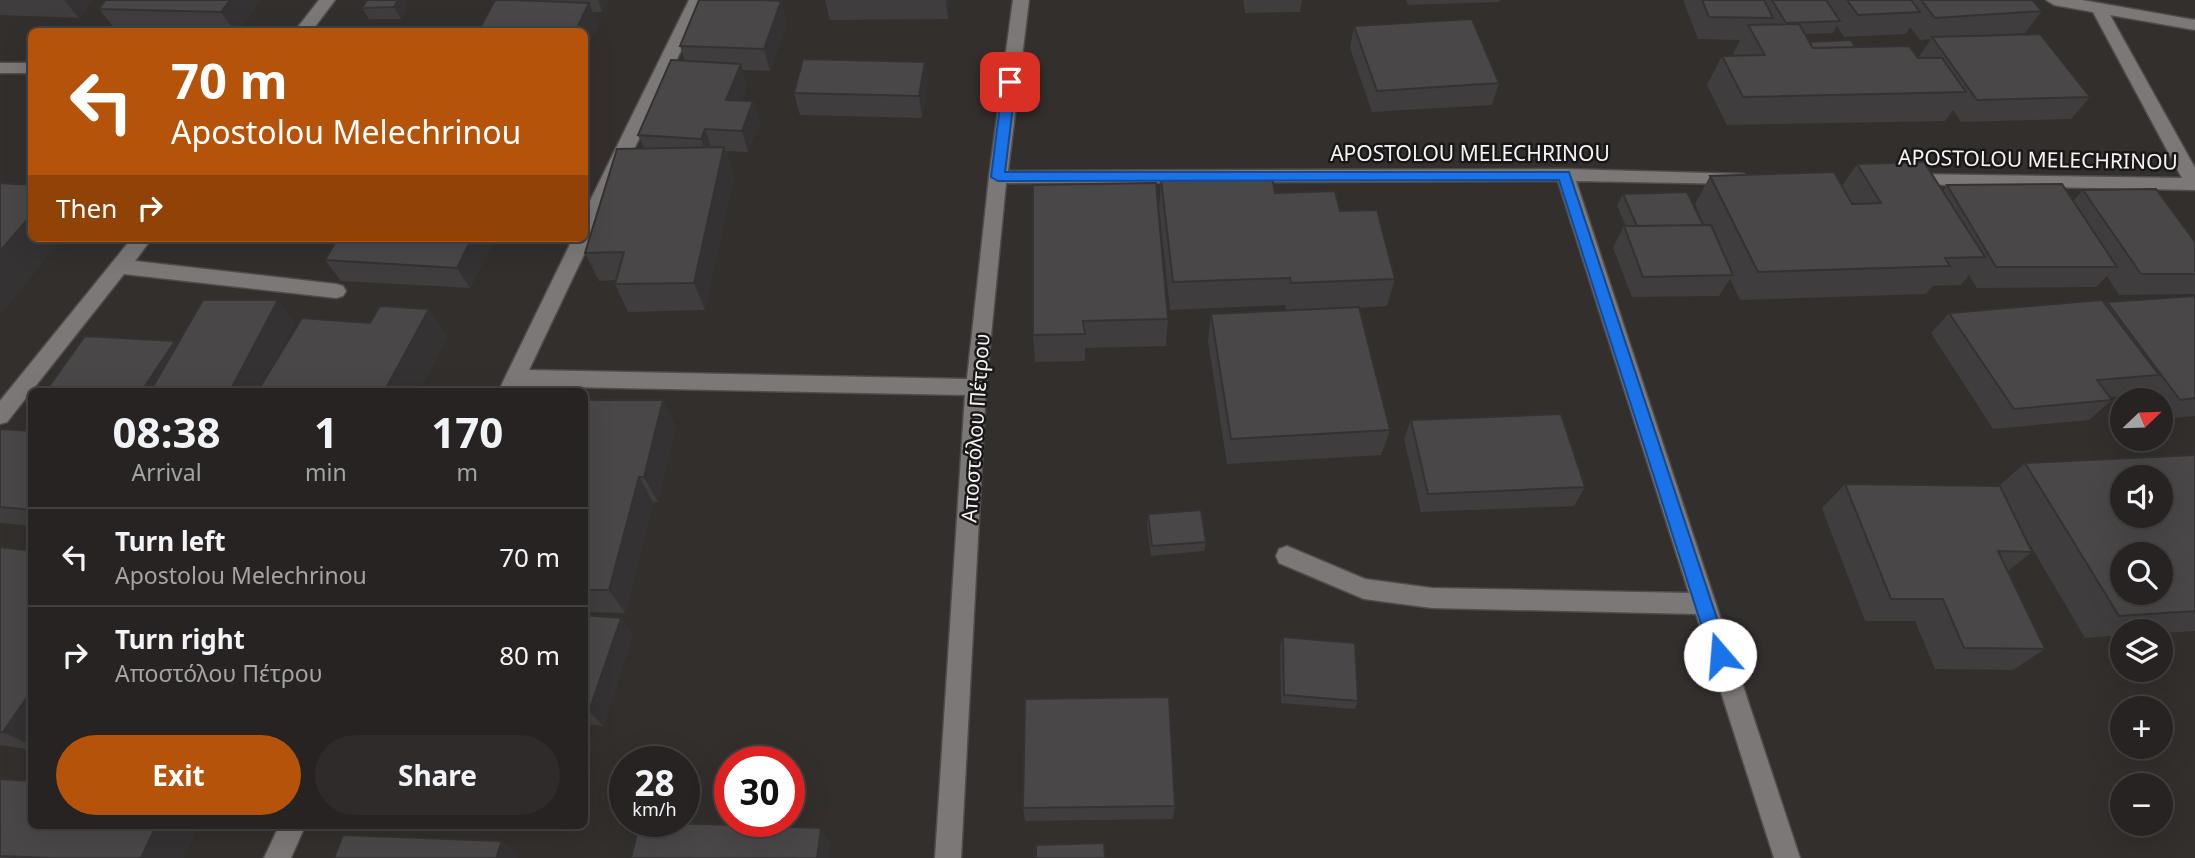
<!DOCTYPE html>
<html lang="en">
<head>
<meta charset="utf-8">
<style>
  :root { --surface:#262322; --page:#2e2b2a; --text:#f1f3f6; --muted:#a4a4a5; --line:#424040; --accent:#b45309 }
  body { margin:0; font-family:"Noto Sans",sans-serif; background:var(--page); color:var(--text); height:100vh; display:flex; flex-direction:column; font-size:26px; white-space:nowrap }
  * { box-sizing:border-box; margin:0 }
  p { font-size:23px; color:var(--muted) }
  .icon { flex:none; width:38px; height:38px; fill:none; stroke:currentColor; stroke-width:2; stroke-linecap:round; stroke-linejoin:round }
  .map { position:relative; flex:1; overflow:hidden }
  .details { position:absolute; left:28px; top:388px; width:560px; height:441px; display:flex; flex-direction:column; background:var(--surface); border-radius:10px; box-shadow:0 7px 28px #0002,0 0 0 2px var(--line) }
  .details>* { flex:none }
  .guide { position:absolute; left:28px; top:28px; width:560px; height:214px; border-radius:10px; box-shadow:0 7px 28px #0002,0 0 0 2px var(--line); background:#b45309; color:#fff; overflow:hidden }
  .needle { width:46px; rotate:67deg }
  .tools { position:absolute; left:2110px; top:388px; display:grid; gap:14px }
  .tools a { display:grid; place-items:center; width:63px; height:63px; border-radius:50%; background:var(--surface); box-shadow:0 7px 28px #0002,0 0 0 2px var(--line); font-size:35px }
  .speed { position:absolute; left:609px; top:746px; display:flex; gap:14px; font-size:35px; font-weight:700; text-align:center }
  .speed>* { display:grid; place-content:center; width:91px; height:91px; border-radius:50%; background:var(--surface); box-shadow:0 7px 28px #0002,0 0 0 2px var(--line); line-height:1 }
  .speed small { font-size:18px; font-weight:400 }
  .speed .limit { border:10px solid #d22; background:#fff; color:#111 }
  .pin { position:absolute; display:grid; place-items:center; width:60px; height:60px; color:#fff; margin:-30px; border-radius:14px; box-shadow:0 4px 10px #0006 }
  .me { position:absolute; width:77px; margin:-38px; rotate:342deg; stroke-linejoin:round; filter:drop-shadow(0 0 5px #0008) }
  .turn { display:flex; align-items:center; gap:24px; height:147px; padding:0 28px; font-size:32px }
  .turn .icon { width:91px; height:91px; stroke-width:2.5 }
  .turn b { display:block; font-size:49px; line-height:60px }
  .then { display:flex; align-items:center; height:66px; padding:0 28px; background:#0003; gap:14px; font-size:26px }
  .eta { display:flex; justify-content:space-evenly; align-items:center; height:119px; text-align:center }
  .eta b { font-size:42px; font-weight:700; line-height:49px }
  .action { display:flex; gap:14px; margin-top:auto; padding:14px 28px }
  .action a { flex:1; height:80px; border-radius:42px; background:var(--accent); color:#fff; font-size:28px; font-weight:700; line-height:80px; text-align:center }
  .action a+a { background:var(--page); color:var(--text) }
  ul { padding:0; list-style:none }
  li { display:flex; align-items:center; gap:21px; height:98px; padding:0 28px; border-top:2px solid var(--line) }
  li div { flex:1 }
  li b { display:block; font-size:26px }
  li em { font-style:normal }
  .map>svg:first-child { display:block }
</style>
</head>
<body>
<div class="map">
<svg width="2195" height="858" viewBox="0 0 2195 858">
  <rect width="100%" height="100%" fill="#322f2d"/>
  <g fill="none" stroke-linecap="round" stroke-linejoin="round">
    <defs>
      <path id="street" d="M 319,0 L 335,0 L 311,32 L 294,32 Z
        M 689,0 L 705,0 L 529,370 L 967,379 L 989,177 L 1013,0 L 1029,0 L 1008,171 L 1565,169 L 1744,174 L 1747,178 L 1744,182 L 1738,184 L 1576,181 L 1800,858 L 1774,858 L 1696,614 L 1432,608 L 1364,599 L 1279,563 L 1276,556 L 1279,549 L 1287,546 L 1365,579 L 1432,588 L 1689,593 L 1558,181 L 1006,183 L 986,387 L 961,858 L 935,858 L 965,395 L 521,386 L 518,392 L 498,392 L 573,238 L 584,238 L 584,213 Z
        M 2046,0 L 2082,0 L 2195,20 L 2195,30 L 2110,15 L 2195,168 L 2195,190 L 1904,184 L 1901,180 L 1904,176 L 1910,174 L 2182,178 L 2093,12 L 2054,5 Z
        M 0,63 L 32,63 L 32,73 L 0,73 Z
        M 132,238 L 152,238 L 135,261 L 336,284 L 343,286 L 346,291 L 343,296 L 336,298 L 124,274 L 7,422 L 0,424 L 0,401 Z
        M 279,826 L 305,826 L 291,858 L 264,858 Z"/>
    </defs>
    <use href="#street" stroke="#4f4c4b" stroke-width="3"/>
    <use href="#street" fill="#7c7877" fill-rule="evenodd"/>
  </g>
  <path fill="#403d3e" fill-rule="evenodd" d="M 0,0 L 94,0 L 79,18 L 0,15 Z
    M 106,0 L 260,0 L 238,32 L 116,30 L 99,9 Z
    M 367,0 L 404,0 L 407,7 L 401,19 L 369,19 L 362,8 Z
    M 495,0 L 608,0 L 602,12 L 593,12 L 598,25 L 584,53 L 584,32 Z
    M 825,0 L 950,0 L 948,19 L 830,20 Z
    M 1243,0 L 1302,0 L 1300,12 L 1245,13 Z
    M 1406,0 L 1500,0 L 1499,2 L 1408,5 Z
    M 1683,0 L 2032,0 L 2042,11 L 2025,33 L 1977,36 L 2090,97 L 2071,119 L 1961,122 L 1953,110 L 1945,121 L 1727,125 L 1707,85 L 1722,56 L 1734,56 L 1733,54 L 1740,40 L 1698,39 ZM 1837,26 L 1844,37 L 1906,34 L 1910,27 L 1920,40 L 1931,39 L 1918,58 L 1855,47 L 1809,42 L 1805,34 L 1833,33 Z
    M 781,1 L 787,23 L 770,71 L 742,70 L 747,86 L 741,100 L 753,101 L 760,123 L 748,152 L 726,151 L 734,176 L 705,310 L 628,312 L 615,284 L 616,280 L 599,281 L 585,253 L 644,148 L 638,135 L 685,61 L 680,46 Z
    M 1354,26 L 1499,83 L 1492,105 L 1372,112 L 1350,48 Z
    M 925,62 L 928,84 L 922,118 L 800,115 L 794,93 Z
    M 1857,164 L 1943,191 L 1947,185 L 2073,201 L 2083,190 L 2195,242 L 2195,294 L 2119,295 L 2107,276 L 2096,287 L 1977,288 L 1969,275 L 1961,285 L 1933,286 L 1926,294 L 1740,300 L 1730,279 L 1719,296 L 1632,297 L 1613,248 L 1624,226 L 1626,226 L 1617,206 L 1623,194 L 1704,225 L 1695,204 L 1710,176 L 1842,186 Z
    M 1161,180 L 1275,193 L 1340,211 L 1395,279 L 1387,306 L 1359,308 L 1390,430 L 1381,455 L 1227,464 L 1208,341 L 1211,314 L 1286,310 L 1285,305 L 1170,310 L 1159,208 Z
    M 1033,185 L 1168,319 L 1166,346 L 1085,348 L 1085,361 L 1035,362 L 1033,335 Z
    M 338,238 L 495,238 L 470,288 L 341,281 L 325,260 Z
    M 2195,296 L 2195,416 L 2161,419 L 2161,401 L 2142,401 L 2137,393 L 2135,395 L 2110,397 L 2112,400 L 2089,420 L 1993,429 L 1931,333 L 1949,313 L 2105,304 L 2107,302 Z
    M 429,309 L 447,336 L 419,392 L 45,392 L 175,341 L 178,344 L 295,321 L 269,373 L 370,323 Z
    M 584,400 L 676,426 L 658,502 L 653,502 L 625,613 L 584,612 Z
    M 1411,420 L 1585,487 L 1574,506 L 1421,512 L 1404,439 Z
    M 0,429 L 32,431 L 32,526 L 0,523 Z
    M 2195,455 L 2195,631 L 2161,633 L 2161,632 L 2123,632 L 2123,635 L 2085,638 L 2022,531 L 2032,552 L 2008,571 L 2045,649 L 2013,670 L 1935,669 L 1915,621 L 1865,621 L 1822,508 L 1845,484 L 1999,486 L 2025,463 Z
    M 1148,514 L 1206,542 L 1204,551 L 1151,556 L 1147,524 Z
    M 0,547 L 32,551 L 32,750 L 0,745 Z
    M 584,615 L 633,635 L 603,726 L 584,724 Z
    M 1283,637 L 1358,701 L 1355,709 L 1281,703 L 1280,646 Z
    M 0,779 L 199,826 L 184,858 L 0,858 Z
    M 1175,806 L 1173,819 L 1025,821 L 1023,808 Z"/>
  <path fill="#343232" d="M 64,0 L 94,0 L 79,18 Z
    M 230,0 L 260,0 L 238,32 L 235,32 L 221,12 Z
    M 398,0 L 404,0 L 407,7 L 401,19 L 394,7 Z
    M 598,0 L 608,0 L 602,12 Z
    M 946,0 L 950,0 L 948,19 Z
    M 781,1 L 787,23 L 770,71 L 764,49 Z
    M 589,3 L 598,25 L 584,53 L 584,32 L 575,32 Z
    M 925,62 L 928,84 L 922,118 L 919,96 Z
    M 741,64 L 747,86 L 733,121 L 726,100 Z
    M 753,101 L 760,123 L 748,152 L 742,131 Z
    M 705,129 L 712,150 L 709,160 L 701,139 Z
    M 724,147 L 734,176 L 705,310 L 694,283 Z
    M 32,214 L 32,238 L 63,238 L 0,316 L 0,251 Z
    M 472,238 L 495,238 L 470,288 L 457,268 Z
    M 278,300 L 295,321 L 259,392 L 232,392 L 230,391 Z
    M 429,309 L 447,336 L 419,392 L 384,392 Z
    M 175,341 L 195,362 L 151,390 L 154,392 L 141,392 Z
    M 663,400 L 676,426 L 658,502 L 644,477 Z
    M 639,477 L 653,502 L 625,613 L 609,590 Z
    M 621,618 L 633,635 L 603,726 L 589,711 Z
    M 32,690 L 32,746 L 3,732 Z
    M 586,731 L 594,739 L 584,771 L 584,737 Z
    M 156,826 L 199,826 L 184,858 L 141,858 Z
    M 821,828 L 831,845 L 829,858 L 817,858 Z
    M 502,841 L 518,853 L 517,858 L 496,858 Z"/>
  <path fill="#4a4748" stroke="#343232" stroke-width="2" fill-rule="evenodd" d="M 106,0 L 230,0 L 221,12 L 99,9 Z
    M 367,0 L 398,0 L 394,7 L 362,8 Z
    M 495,0 L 514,0 L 589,3 L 575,32 L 478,32 Z
    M 699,0 L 763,0 L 781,1 L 764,49 L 680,46 Z
    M 1702,0 L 1764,0 L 1773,18 L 1709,17 Z
    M 1772,0 L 1826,0 L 1840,21 L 1786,23 Z
    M 1847,0 L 1911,0 L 1920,12 L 1858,15 Z
    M 1921,0 L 2032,0 L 2042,11 L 1935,18 Z
    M 1472,19 L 1499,83 L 1377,91 L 1354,26 Z
    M 1799,24 L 1813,48 L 1909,46 L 1918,58 L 1942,58 L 1966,92 L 1743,97 L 1722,56 L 1765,55 L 1748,25 Z
    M 2040,34 L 2090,97 L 1977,100 L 1932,37 Z
    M 1851,40 L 1855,47 L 1813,48 L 1809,42 Z
    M 803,59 L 925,62 L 919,96 L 794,93 Z
    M 671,60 L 741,64 L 726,100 L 753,101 L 742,131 L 705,129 L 701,139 L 638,135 Z
    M 724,147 L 694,283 L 615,284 L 624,252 L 585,253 L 617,149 Z
    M 1924,162 L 1985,257 L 1945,258 L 1950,266 L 1758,272 L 1710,176 L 1834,172 L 1852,204 L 1881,203 L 1857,164 Z
    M 1272,177 L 1275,193 L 1335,191 L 1340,211 L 1377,210 L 1395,279 L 1291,283 L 1290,278 L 1173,282 L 1161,180 Z
    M 0,183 L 32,185 L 32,214 L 0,251 Z
    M 1156,183 L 1168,319 L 1083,321 L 1085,334 L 1033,335 L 1033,185 Z
    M 2062,184 L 2117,267 L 1996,267 L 1947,185 Z
    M 2156,189 L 2195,242 L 2195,274 L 2141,274 L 2083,190 Z
    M 1687,192 L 1703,225 L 1637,226 L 1623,194 Z
    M 1711,225 L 1733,275 L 1643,277 L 1624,226 Z
    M 338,238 L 472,238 L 457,268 L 325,260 Z
    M 2195,296 L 2195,398 L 2180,400 L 2107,302 Z
    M 203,300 L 278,300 L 230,391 L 151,390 Z
    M 2102,300 L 2159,375 L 2097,380 L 2112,400 L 2014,409 L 1949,313 Z
    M 380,306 L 429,309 L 384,392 L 257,392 L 302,318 L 370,323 Z
    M 1359,307 L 1390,430 L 1231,439 L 1211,314 Z
    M 85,336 L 175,341 L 141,392 L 45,392 Z
    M 584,400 L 663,400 L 644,477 L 639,477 L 609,590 L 584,590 Z
    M 1561,414 L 1585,487 L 1428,494 L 1411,420 Z
    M 0,429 L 32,431 L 32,510 L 0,507 Z
    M 2195,455 L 2195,611 L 2119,616 L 2025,463 ZM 2123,478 L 2161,478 L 2161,516 L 2123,516 ZM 2123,555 L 2161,555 L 2161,593 L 2123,593 Z
    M 1845,484 L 2000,486 L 2032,552 L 1998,551 L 2045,649 L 1964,648 L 1943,599 L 1891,599 Z
    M 1201,510 L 1206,542 L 1152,546 L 1148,514 Z
    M 0,547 L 32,551 L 32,690 L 3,732 L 0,732 Z
    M 584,615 L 621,618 L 589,711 L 584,710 Z
    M 1283,637 L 1355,643 L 1358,701 L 1284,695 Z
    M 1169,697 L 1175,806 L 1023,808 L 1025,699 Z
    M 0,779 L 32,781 L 32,826 L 156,826 L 141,858 L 51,858 L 0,856 Z
    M 640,822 L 821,828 L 817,858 L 631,858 Z
    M 343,835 L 502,841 L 496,858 L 334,858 Z
    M 1104,843 L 1105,858 L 1036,858 L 1036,845 Z"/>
  <path fill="#1a73e8" stroke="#114b97" stroke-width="2" d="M 1010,78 L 1016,82 L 1005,172 L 1569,172 L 1729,655 L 1727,661 L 1720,663 L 1714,661 L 1711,655 L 1559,180 L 998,181 L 991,177 L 1003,82 Z"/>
  <g text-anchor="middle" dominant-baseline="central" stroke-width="5" stroke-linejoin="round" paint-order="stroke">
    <g font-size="21" fill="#f6f4f3" stroke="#191717">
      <text x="1470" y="153">APOSTOLOU MELECHRINOU</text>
      <text transform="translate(2038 159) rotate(1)">APOSTOLOU MELECHRINOU</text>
      <text transform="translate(975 428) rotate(-86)">Αποστόλου Πέτρου</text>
    </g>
  </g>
</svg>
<div class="tools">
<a><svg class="needle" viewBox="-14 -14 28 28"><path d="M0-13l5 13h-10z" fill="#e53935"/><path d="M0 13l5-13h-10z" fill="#a4a4a5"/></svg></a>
<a><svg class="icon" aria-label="sound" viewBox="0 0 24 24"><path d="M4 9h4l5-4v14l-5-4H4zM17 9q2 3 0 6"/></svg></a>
<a><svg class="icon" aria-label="search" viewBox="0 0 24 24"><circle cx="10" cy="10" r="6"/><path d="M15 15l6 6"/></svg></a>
<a><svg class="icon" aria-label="layers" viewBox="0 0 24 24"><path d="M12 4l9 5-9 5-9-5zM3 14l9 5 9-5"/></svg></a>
<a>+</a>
<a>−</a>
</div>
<div class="speed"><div>28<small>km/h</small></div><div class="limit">30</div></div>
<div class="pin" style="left:1010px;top:82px;background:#d93025"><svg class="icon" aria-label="arrive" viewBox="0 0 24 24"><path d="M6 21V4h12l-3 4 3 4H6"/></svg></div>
<svg class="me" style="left:1720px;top:655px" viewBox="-20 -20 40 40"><circle r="19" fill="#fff"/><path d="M0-13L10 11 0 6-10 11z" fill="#1a73e8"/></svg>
<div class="guide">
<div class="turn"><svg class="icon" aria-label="left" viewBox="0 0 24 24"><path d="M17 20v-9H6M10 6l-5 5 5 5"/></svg><div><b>70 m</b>Apostolou Melechrinou</div></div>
<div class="then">Then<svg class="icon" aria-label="right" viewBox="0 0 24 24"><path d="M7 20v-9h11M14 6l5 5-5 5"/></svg></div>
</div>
<section class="details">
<div class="eta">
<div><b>08:38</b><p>Arrival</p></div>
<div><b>1</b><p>min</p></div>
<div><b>170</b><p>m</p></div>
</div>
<ul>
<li><svg class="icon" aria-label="left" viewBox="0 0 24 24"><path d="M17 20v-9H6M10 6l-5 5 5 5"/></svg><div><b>Turn left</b><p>Apostolou Melechrinou</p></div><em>70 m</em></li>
<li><svg class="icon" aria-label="right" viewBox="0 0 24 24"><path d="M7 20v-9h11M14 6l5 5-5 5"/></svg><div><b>Turn right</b><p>Αποστόλου Πέτρου</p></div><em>80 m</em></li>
</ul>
<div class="action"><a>Exit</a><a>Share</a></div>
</section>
</div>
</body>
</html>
